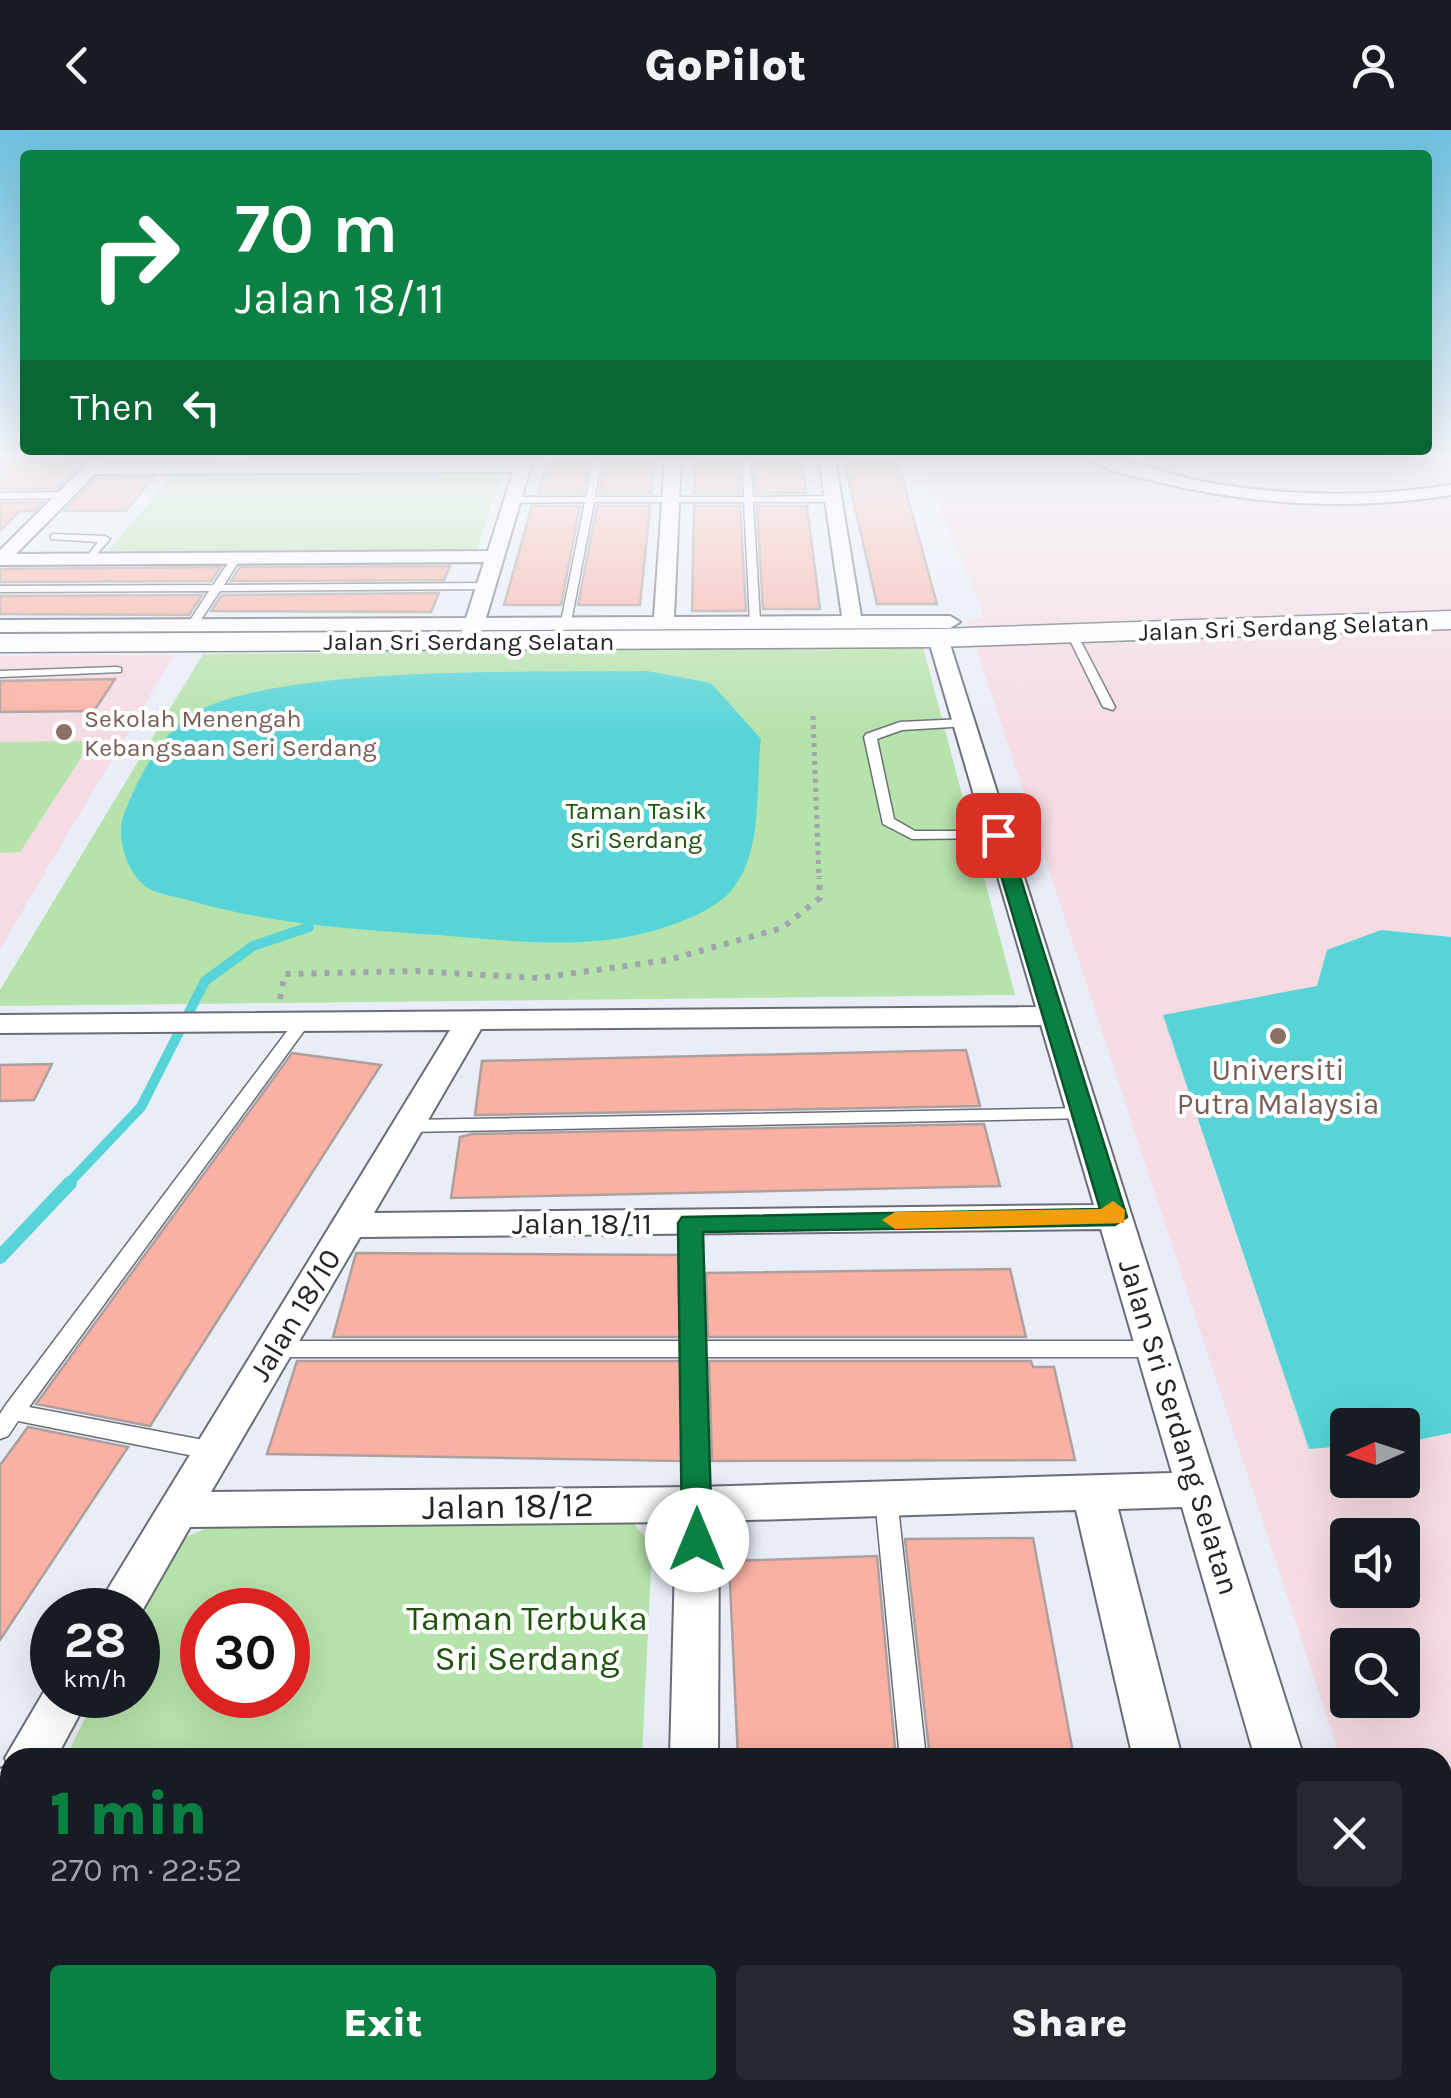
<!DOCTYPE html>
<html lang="en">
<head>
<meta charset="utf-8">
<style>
  :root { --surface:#171b24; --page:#242831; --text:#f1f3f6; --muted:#9ea1a6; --accent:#0b8043 }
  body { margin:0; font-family:Karla,sans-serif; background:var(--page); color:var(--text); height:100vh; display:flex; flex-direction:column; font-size:38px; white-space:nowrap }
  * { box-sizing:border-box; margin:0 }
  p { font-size:32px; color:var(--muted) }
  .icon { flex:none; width:55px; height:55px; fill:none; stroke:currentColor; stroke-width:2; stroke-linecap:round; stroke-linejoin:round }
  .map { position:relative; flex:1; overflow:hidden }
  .details { position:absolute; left:0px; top:1618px; width:1452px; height:352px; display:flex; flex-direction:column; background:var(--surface); border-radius:30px 30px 0 0; box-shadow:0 10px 40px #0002 }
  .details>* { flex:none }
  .top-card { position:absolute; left:20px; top:20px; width:1412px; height:305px; border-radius:10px; box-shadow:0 10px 40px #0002; background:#0b8043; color:#fff; overflow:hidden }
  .needle { width:65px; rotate:267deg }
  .fabs { position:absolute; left:1330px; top:1278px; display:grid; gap:20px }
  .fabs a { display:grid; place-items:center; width:90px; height:90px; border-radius:10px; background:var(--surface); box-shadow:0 10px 40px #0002; font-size:50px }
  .speed { position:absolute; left:30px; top:1458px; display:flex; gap:20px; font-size:50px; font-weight:700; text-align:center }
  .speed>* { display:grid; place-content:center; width:130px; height:130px; border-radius:50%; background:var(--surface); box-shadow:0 10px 40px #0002; line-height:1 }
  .speed small { font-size:25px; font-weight:400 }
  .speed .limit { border:15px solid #d22; background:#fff; color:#111 }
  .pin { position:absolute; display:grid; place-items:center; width:85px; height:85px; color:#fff; margin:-42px; border-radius:20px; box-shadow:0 5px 15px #0006 }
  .me { position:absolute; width:110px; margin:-55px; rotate:0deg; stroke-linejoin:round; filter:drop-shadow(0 0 8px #0008) }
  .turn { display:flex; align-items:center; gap:35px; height:210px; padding:0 50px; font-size:45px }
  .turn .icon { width:130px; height:130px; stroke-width:2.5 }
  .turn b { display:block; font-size:70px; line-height:85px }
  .then { display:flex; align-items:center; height:95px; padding:0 50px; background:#0003; gap:20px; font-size:38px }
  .round { display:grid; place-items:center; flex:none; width:105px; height:105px; border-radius:10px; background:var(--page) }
  .headline { display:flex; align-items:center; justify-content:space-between; height:170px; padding:0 50px }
  h1 { font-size:60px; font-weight:800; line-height:75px; color:var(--accent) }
  .cta { display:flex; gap:20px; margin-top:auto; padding:20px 50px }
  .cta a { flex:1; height:115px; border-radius:10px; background:var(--accent); color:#fff; font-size:40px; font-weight:800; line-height:115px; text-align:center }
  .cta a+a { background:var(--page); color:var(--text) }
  header { display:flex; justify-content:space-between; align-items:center; height:130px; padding:0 50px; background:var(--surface); font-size:45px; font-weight:800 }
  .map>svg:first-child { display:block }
</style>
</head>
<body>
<header><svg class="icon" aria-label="back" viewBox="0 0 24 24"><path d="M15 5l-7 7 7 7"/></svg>GoPilot<svg class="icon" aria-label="person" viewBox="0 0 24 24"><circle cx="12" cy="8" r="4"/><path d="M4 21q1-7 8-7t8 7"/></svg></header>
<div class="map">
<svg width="1451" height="1968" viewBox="0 0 1451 1968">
  <rect width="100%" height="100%" fill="#e9edf7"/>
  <path fill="#f5dbe2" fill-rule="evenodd" d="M 920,329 L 1451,329 L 1451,1968 L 1442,1943 L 1442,1628 L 1340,1627 L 967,490 L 985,488 ZM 1348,1295 L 1402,1295 L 1402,1350 L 1348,1350 ZM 1348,1405 L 1402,1405 L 1402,1460 L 1348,1460 ZM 1348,1515 L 1402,1515 L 1402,1570 L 1348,1570 Z
    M 174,525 L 83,678 L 0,819 L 0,526 Z"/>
  <path fill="#b6e2ab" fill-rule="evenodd" d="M 502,341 L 477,420 L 108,421 L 175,342 Z
    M 923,517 L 1015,865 L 0,876 L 0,860 L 203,524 Z
    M 92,611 L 20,722 L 0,723 L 0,612 Z
    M 628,1387 L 652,1415 L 642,1627 L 65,1628 L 97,1565 L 138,1565 L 138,1486 L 175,1412 L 209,1397 ZM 202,1480 L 288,1480 L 288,1565 L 202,1565 Z
    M 10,1736 L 10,1934 L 0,1934 L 0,1755 Z"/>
  <path fill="#56d4d7" d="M 647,541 L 711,553 L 761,609 C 755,658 764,724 730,762 C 708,786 658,801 627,807 C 566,818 499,810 438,805 C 351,799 268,794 184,769 C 173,766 157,764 148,758 C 127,745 115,706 124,684 C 137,651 155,614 184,590 C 255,533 548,543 647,541 Z
    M 1381,800 L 1451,807 L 1451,1303 L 1403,1313 L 1402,1295 L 1348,1295 L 1347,1316 L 1309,1319 L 1163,885 L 1317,856 L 1327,820 Z"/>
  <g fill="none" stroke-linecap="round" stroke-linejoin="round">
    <path stroke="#56d4d7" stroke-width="10" d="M 67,1055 L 141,977 L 205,851 L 253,816 L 309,797"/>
    <path stroke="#56d4d7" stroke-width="14" d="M 0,1127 L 70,1053"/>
  </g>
  <path fill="#fab1a3" stroke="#aba09d" stroke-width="2.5" d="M 0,329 L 87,329 L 57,358 L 0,359 Z
    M 549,329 L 590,329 L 583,363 L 538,363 Z
    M 605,329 L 655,329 L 651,363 L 600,363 Z
    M 695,329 L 738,329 L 740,363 L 694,363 Z
    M 754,329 L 802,329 L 806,363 L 756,363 Z
    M 844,329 L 897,329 L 937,474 L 877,474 Z
    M 153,347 L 126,381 L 64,381 L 97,348 Z
    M 43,372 L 34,381 L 20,381 L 0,401 L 0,373 Z
    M 532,376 L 580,376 L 561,475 L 504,475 Z
    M 597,376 L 650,376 L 640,475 L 578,475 Z
    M 694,376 L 740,376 L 746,481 L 692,481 Z
    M 757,376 L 807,376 L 820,479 L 763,479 Z
    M 450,436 L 444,450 L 231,451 L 240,437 Z
    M 221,437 L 211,451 L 0,452 L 0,439 Z
    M 439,463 L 431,482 L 211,481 L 222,465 Z
    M 202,465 L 189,485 L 0,484 L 0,466 Z
    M 115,549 L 94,581 L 0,582 L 0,551 Z
    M 966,920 L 980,976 L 475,985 L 482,931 Z
    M 292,923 L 381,935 L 150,1296 L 36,1274 Z
    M 52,934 L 34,970 L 0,971 L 0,935 Z
    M 984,994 L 1000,1056 L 451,1068 L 460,1007 L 472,1004 Z
    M 356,1123 L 678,1125 L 680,1207 L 333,1207 Z
    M 1010,1139 L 1026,1207 L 708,1207 L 706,1143 Z
    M 297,1231 L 680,1231 L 682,1331 L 267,1324 Z
    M 709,1231 L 1031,1231 L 1033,1237 L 1054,1237 L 1075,1330 L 712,1331 Z
    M 28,1297 L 128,1317 L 0,1510 L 0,1335 Z
    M 1033,1408 L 1074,1628 L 930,1628 L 905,1409 Z
    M 877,1426 L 896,1628 L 738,1628 L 729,1431 Z"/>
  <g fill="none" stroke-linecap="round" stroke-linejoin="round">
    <defs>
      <path id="lane" d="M 594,329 L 602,329 L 595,367 L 744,367 L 742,329 L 750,329 L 753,367 L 833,366 L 838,369 L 833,372 L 753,372 L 760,491 L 755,494 L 750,491 L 744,372 L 594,372 L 571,492 L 566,495 L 561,492 L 585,372 L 512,373 L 507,370 L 512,367 L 586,367 Z
        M 0,363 L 64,362 L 68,365 L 64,368 L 0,369 Z
        M 54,404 L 105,406 L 110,409 L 90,432 L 85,429 L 98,412 L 51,409 L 51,405 Z
        M 233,426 L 241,428 L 224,455 L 486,453 L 491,456 L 486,459 L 220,461 L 196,497 L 192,498 L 187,495 L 209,461 L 0,462 L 0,456 L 213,455 Z
        M 1068,502 L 1077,504 L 1115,577 L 1113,580 L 1103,577 L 1067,504 Z
        M 117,537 L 121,538 L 121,542 L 0,547 L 0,541 Z
        M 964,589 L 968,590 L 968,596 L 902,600 L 877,609 L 894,689 L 915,701 L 998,701 L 1005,705 L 1003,708 L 912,709 L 883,694 L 864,607 L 866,604 L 900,592 Z
        M 303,886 L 309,888 L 311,891 L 309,894 L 29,1277 L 214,1312 L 222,1315 L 225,1321 L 222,1327 L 214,1330 L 18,1291 L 8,1306 L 0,1309 L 0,1284 L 5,1276 L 297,888 Z
        M 1083,978 L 1089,980 L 1092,984 L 1089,988 L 409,1002 L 400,996 L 409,990 Z
        M 691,1087 L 698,1088 L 701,1093 L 704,1211 L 1156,1211 L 1163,1214 L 1166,1219 L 1163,1224 L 1156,1227 L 705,1227 L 709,1374 L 706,1381 L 698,1383 L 690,1381 L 687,1374 L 684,1227 L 274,1227 L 267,1224 L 264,1219 L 267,1214 L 274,1211 L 684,1211 L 681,1093 L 684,1088 Z
        M 886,1359 L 894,1361 L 897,1368 L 926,1628 L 900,1628 L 875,1368 L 878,1361 Z
        M 934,1960 L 964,1960 L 966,1968 L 934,1968 Z"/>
      <path id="street" d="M 92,329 L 109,329 L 105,334 L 533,329 L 486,488 L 654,487 L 665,329 L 681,329 L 674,487 L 842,486 L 819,329 L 835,329 L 861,486 L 950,486 L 960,492 L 950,498 L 482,500 L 476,515 L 469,517 L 459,511 L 462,500 L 0,502 L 0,490 L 466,488 L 484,432 L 0,435 L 0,420 ZM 513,342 L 488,421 L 16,424 L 95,344 Z
        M 1090,329 C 1127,327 1166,345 1204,352 C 1285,366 1369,368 1451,355 L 1451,365 C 1353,381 1251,375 1154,351 C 1134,346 1107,342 1090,329 Z
        M 938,502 L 948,508 L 1304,1628 L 1255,1628 L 1182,1377 L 1118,1379 L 1182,1628 L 1133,1628 L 1076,1380 L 719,1391 L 718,1628 L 670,1628 L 676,1392 L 190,1397 L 138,1488 L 138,1480 L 95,1480 L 450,900 L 0,903 L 0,885 L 1036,877 L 928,508 ZM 1041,895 L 1094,1075 L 374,1083 L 481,899 ZM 1101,1099 L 1172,1343 L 698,1357 L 211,1362 L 360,1107 Z
        M 52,1548 L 52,1565 L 90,1565 L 56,1628 L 10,1628 L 10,1695 L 0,1699 L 0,1639 L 8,1636 L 5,1628 Z
        M 660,1960 L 718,1960 L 717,1968 L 659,1968 Z
        M 1210,1960 L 1268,1960 L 1270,1968 L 1212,1968 Z
        M 1353,1960 L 1411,1960 L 1414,1968 L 1356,1968 Z"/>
      <path id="secondary" d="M 1451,481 L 1451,499 L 938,517 L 0,522 L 0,504 L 938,499 Z"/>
    </defs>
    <use href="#lane" stroke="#6a6d76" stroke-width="3"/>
    <use href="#street" stroke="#6a6d76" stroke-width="4"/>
    <use href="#secondary" stroke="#6a6d76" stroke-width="3"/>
    <path stroke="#a1a4ac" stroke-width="5" stroke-dasharray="4 5" stroke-linecap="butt" d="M 813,586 L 819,749"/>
    <path stroke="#a1a4ac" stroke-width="6" stroke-dasharray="5 8" stroke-linecap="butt" d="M 280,869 L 285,844 L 416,841 L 539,848 L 668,830 L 782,798 L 820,768 L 819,746"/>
    <use href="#lane" fill="#fff" fill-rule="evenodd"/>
    <use href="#street" fill="#fff" fill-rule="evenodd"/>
    <use href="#secondary" fill="#fff" fill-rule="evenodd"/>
  </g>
  <linearGradient id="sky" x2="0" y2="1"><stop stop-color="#6dc1e1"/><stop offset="0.54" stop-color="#f5f7fb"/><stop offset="1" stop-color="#f5f7fb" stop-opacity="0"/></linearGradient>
  <rect width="1451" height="604" fill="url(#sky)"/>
  <path fill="#0b8043" stroke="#07532c" stroke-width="2.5" d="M 998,700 L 1007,705 L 1127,1087 L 1115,1095 L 703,1102 L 712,1410 L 708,1419 L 697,1423 L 686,1419 L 682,1410 L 678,1093 L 682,1087 L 1100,1079 L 989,705 Z"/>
  <path fill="#f59e0b" d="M 1113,1071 L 1125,1080 L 1124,1093 L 895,1099 L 882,1090 L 895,1082 L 1101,1079 Z"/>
  <g fill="#8d6e63" stroke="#fff" stroke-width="4">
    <circle cx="64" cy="602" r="10"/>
    <circle cx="1278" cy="906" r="10"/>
  </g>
  <g text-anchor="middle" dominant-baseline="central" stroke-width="8" stroke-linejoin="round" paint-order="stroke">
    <g font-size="25" fill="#232428" stroke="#fff">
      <text transform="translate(1284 497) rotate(-2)">Jalan Sri Serdang Selatan</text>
      <text x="469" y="511">Jalan Sri Serdang Selatan</text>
    </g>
    <g font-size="25" fill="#785e54" stroke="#fff" text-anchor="start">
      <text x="84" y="588">Sekolah Menengah<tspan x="84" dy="29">Kebangsaan Seri Serdang</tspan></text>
    </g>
    <g font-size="25" fill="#1f530e" stroke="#fff">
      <text x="636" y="680">Taman Tasik<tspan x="636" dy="29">Sri Serdang</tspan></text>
    </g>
    <g font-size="30" fill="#785e54" stroke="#fff">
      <text x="1278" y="940">Universiti<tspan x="1278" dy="34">Putra Malaysia</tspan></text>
    </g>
    <g font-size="30" fill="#232428" stroke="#fff">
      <text x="582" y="1094">Jalan 18/11</text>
      <text transform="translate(295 1185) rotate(-59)">Jalan 18/10</text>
      <text transform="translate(1179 1297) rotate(73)">Jalan Sri Serdang Selatan</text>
    </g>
    <g font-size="35" fill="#232428" stroke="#fff">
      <text transform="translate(508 1376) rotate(-1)">Jalan 18/12</text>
    </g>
    <g font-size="35" fill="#1f530e" stroke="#fff">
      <text x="527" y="1488">Taman Terbuka<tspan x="527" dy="40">Sri Serdang</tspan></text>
    </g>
  </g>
</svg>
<div class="fabs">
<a><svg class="needle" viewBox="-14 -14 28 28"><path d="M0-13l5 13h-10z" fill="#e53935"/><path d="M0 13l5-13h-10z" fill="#9ea1a6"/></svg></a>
<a><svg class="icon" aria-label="sound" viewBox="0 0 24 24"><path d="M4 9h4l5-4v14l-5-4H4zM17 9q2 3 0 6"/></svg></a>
<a><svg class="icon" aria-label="search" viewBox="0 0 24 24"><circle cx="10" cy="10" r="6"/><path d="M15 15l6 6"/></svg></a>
</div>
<div class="speed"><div>28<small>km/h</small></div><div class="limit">30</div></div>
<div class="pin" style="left:998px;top:705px;background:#d93025"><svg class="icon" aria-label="arrive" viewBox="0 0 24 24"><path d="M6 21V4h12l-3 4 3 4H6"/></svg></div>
<svg class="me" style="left:697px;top:1410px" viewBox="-20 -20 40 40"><circle r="19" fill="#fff"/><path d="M0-13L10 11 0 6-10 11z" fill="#0b8043"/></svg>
<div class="top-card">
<div class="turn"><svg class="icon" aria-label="right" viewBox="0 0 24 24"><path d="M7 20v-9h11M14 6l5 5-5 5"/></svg><div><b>70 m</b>Jalan 18/11</div></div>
<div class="then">Then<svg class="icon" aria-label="left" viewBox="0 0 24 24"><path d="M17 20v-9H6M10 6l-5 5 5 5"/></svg></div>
</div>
<section class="details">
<div class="headline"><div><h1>1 min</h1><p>270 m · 22:52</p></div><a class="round"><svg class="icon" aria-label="close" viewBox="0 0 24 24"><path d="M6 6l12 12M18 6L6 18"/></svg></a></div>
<div class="cta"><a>Exit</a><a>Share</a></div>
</section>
</div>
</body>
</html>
